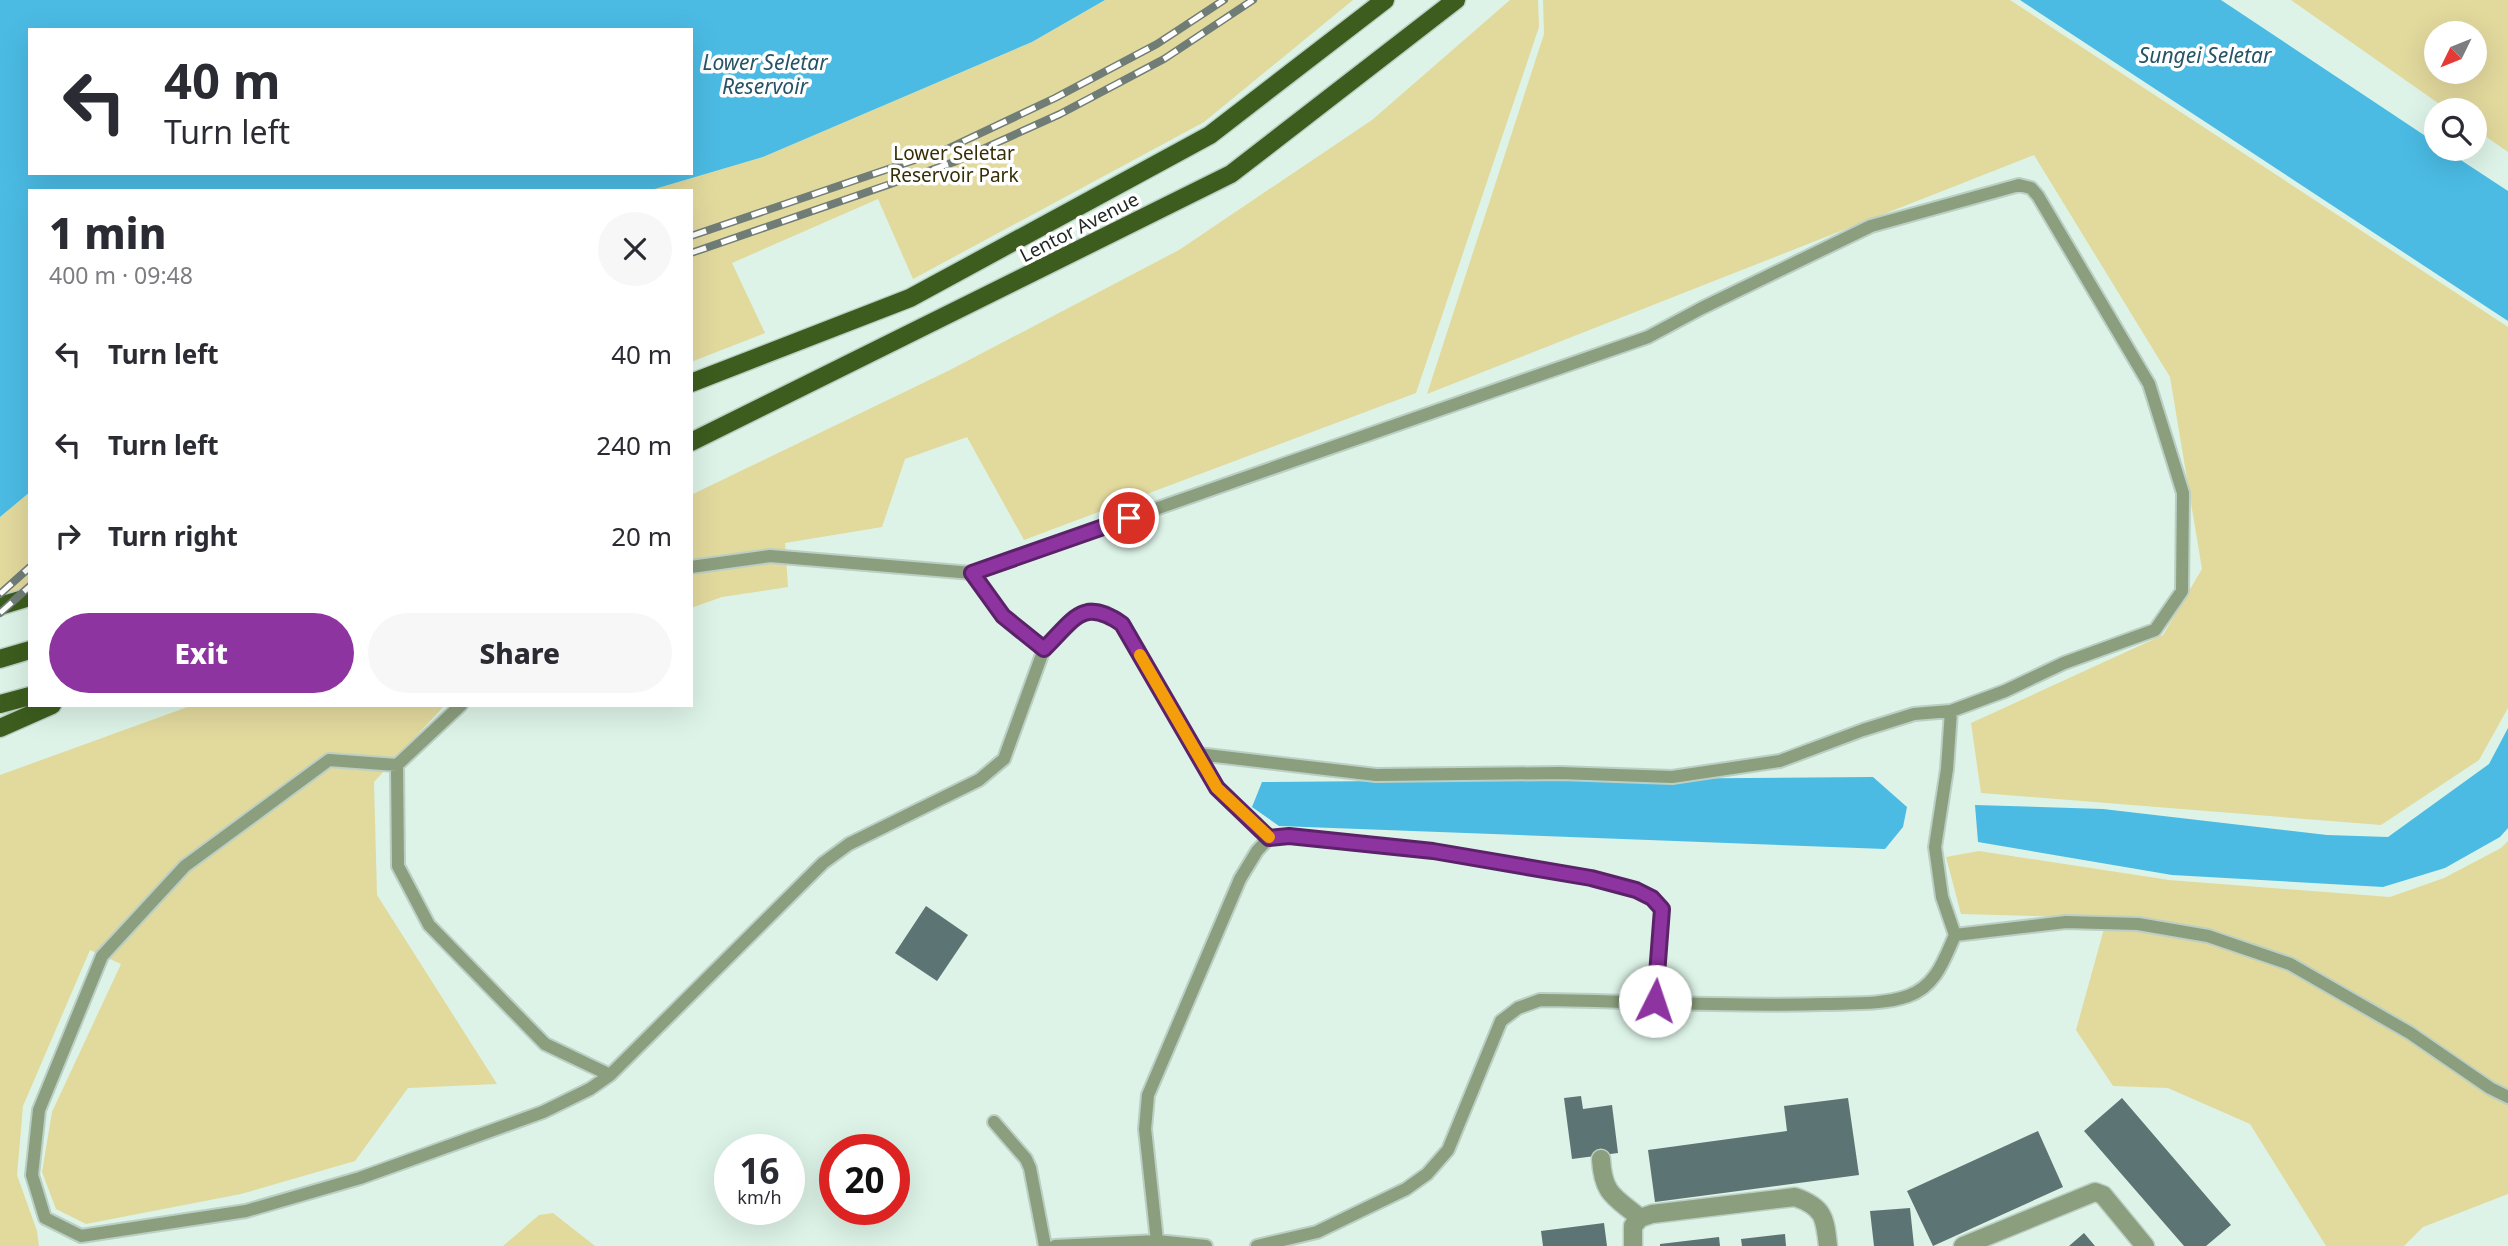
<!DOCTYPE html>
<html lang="en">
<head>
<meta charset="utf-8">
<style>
  :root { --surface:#fff; --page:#f7f7f7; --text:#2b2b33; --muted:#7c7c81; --accent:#8d34a1 }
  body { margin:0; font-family:"Noto Sans",sans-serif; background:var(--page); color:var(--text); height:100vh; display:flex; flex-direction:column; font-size:26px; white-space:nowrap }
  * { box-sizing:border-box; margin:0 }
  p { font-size:23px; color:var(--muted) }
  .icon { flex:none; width:38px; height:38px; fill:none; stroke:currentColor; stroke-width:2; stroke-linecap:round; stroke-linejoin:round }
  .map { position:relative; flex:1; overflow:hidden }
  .side { position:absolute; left:28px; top:189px; width:665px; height:518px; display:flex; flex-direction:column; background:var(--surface); border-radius:0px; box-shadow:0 7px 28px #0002 }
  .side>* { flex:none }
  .banner { position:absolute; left:28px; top:28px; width:665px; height:147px; border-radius:0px; box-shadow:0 7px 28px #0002; background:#fff; color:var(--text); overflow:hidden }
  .needle { width:46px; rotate:227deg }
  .buttons { position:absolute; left:2424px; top:21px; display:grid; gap:14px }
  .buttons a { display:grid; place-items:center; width:63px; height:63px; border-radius:50%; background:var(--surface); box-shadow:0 7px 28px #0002; font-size:35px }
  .speed { position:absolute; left:714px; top:1134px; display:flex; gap:14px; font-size:35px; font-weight:700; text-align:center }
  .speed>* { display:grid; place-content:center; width:91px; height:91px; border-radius:50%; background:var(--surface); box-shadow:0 7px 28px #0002; line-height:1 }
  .speed small { font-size:18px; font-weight:400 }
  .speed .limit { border:10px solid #d22; background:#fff; color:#111 }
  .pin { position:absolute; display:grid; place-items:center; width:60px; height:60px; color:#fff; margin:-30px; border:4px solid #fff; border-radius:50%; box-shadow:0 2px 7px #0007 }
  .me { position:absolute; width:77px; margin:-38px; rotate:4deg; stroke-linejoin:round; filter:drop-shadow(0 0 5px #0008) }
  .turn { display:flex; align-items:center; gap:24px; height:147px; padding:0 21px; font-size:32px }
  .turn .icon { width:91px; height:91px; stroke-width:2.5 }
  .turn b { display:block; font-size:49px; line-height:60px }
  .round { display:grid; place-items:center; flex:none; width:74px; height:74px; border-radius:37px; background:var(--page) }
  .summary { display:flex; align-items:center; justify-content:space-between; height:119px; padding:0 21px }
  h1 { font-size:42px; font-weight:800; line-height:52px }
  .button { display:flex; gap:14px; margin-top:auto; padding:14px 21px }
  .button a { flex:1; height:80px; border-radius:42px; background:var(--accent); color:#fff; font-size:28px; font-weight:800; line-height:80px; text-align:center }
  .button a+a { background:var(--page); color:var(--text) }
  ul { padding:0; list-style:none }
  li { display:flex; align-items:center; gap:21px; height:91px; padding:0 21px }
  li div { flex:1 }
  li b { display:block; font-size:26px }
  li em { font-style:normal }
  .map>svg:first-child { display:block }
</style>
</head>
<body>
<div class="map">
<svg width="2508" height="1246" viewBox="0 0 2508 1246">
  <rect width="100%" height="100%" fill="#ddf3e7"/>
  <path fill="#e2d99d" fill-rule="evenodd" d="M 1105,0 L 1353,0 L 1204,122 L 913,279 L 878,199 L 732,263 L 765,333 L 691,362 L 691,191 L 648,191 L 763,157 L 1032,42 Z
    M 1510,0 L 1538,0 L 1539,27 L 1416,393 L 1024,540 L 967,437 L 905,459 L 882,527 L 785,543 L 788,587 L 722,597 L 691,608 L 691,495 L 950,370 L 1179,250 L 1372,120 Z
    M 1543,0 L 2010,0 L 2508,327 L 2508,708 L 2479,760 L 2381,825 L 1981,793 L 1971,723 L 2163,635 L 2202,569 L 2170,377 L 2034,155 L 1427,394 L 1544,34 Z
    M 2291,0 L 2508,0 L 2508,152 L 2475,129 L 2474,110 L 2448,110 ZM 2474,33 L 2474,72 L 2436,72 L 2436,33 Z
    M 30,492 L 30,588 L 0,597 L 0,517 Z
    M 193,705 L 445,705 L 374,782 L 377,895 L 497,1084 L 408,1088 L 355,1161 L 241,1194 L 86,1224 L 56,1209 L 42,1172 L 52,1112 L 121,964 L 90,950 L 23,1106 L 17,1175 L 37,1231 L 39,1246 L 0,1246 L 0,775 Z
    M 2508,841 L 2508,1194 L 2423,1227 L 2404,1246 L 2326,1246 L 2250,1124 L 2168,1088 L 2113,1086 L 2076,1030 L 2107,918 L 1961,914 L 1946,857 L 1979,851 L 2169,880 L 2390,897 L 2444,878 L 2501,848 Z
    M 553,1213 L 595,1246 L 503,1246 L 539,1215 Z"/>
  <path fill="#4bbbe4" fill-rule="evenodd" d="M 0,0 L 1105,0 L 1032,42 L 763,157 L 648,191 L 30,191 L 30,492 L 0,517 ZM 30,30 L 691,30 L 691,173 L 30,173 Z
    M 2020,0 L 2221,0 L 2436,143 L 2436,149 L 2444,149 L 2508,191 L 2508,321 Z
    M 2508,728 L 2508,828 L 2500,837 L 2445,868 L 2383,887 L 2172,875 L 1978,842 L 1975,805 L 2103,809 L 2327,835 L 2388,837 L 2489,764 Z
    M 1873,777 L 1907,807 L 1903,827 L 1885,849 L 1279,826 L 1252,807 L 1262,782 Z"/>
  <path fill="#5c7473" d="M 926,906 L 968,935 L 937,981 L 895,953 Z
    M 1581,1096 L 1583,1109 L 1612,1105 L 1618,1153 L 1572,1159 L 1564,1098 Z
    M 1848,1098 L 1859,1175 L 1655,1202 L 1648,1150 L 1787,1131 L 1784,1106 Z
    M 2122,1098 L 2231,1225 L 2206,1246 L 2184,1246 L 2084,1131 Z
    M 2038,1131 L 2063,1187 L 1933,1246 L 1907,1191 Z
    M 1910,1208 L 1914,1246 L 1874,1246 L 1870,1211 Z
    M 1604,1223 L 1607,1246 L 1543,1246 L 1541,1231 Z
    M 2084,1233 L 2095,1246 L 2069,1246 Z
    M 1785,1234 L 1786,1246 L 1742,1246 L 1741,1239 Z
    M 1719,1237 L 1720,1246 L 1660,1246 L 1660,1244 Z"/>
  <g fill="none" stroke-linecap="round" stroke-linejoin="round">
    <defs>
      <path id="service" d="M 691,567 L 770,556 L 972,573 L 1648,337 L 1702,308 L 1871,226 L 2019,185 L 2031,188 L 2038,196 L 2149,384 L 2183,493 L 2182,591 L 2155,630 L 2064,663 L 2005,691 L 1951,711 L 1914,714 L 1863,730 L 1780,761 L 1672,777 L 1560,773 L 1376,775 L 1198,754
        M 972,573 L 1003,616 L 1044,649
        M 461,705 L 397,765 L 398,866 L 429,925 L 545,1044 L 610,1075
        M 397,765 L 329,760 L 185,866 L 102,956 L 39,1110 L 32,1175 L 45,1218 L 81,1236 L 246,1211 L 360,1178 L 543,1112 L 590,1089 L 610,1075 L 823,863 L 849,844 L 979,780 L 1004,759 L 1044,649 L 1079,616 L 1090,610 L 1106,613 L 1122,624 L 1217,788 L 1269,838
        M 1955,935 L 2066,922 L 2138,924 L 2208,936 L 2290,964 L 2410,1033 L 2490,1088 L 2508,1097
        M 994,1122 L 1026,1159 L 1030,1168 L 1045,1246
        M 1157,1241 L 1145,1129 L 1148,1095 L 1240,879 L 1257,851 L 1269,838 L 1289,836 L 1433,851 L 1591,878 L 1636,890 L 1652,898 L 1662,909 L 1655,1001
        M 1055,1246 L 1157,1241 L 1206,1246
        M 1257,1246 L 1317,1232 L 1406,1189 L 1427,1174 L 1448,1150 L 1501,1021 L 1518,1008 L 1540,1000 C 1635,1001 1729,1007 1823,1004 C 1850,1003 1882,1005 1908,996 C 1936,986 1944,960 1955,935 L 1942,897 L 1935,847 L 1947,769 L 1951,711"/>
      <path id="minor" d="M 1601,1159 C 1603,1195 1615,1197 1640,1218
        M 1633,1246 L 1633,1226 L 1640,1218 L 1652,1214 L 1795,1197 C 1824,1207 1825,1218 1828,1246
        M 1963,1246 L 2095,1192 L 2103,1195 L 2145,1246"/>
      <path id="primary" d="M 691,383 L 910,298 L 1210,135 L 1385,0
        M 691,442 L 1231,174 L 1456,0
        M 0,606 L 30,597
        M 0,659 L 30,650
        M 0,704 L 30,696
        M 0,728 L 52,705"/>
    </defs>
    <use href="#service" stroke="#bbcfc4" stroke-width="16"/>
    <use href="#minor" stroke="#bbcfc4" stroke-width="21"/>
    <use href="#primary" stroke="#bbcfc4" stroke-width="21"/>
    <use href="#service" stroke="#8b9e7d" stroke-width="12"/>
    <use href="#minor" stroke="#8b9e7d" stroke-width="18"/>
    <use href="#primary" stroke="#3c5d1e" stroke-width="18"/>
    <defs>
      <path id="rail" d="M 691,236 L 947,149 L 1055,98 L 1157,44 L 1224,0
        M 691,253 L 954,162 L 1060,114 L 1164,59 L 1253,0
        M 0,594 L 30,567
        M 0,613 L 30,586"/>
    </defs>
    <use href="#rail" stroke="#707d76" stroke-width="8"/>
    <use href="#rail" stroke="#fff" stroke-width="5" stroke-dasharray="16" stroke-linecap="butt"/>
  </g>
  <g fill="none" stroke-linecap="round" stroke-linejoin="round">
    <defs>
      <path id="route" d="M 1129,518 L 972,573 L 1003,616 L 1044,649 C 1073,621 1082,596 1122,624 L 1217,788 L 1269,838 L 1289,836 L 1433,851 L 1591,878 L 1636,890 L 1652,898 L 1662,909 L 1655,1001"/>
    </defs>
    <use href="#route" stroke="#5c2269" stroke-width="18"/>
    <use href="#route" stroke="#8d34a1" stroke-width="12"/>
    <path stroke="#f59e0b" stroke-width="12" d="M 1140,655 L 1217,788 L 1269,837"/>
  </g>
  <g text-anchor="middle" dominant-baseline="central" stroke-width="7" stroke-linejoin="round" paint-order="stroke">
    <g font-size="19" fill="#352f05" stroke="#fff">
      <text x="954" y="153">Lower Seletar<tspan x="954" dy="22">Reservoir Park</tspan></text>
    </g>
    <g font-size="19" fill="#212925" stroke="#fff">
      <text transform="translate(1079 227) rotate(-27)">Lentor Avenue</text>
    </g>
    <g font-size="21" font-style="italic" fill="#265466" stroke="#fff">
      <text x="2205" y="55">Sungei Seletar</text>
      <text x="765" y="62">Lower Seletar<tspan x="765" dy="24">Reservoir</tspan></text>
    </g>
  </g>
</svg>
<div class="buttons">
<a><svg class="needle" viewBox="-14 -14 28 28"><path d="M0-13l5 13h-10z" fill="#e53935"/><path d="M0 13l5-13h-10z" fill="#7c7c81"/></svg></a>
<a><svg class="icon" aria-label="search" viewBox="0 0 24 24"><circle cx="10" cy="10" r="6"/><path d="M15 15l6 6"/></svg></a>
</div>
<div class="speed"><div>16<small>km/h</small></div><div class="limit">20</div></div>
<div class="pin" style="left:1129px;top:518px;background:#d93025"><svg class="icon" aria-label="arrive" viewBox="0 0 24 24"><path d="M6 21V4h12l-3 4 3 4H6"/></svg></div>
<svg class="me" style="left:1655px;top:1001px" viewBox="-20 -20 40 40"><circle r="19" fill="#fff"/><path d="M0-13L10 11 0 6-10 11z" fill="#8d34a1"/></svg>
<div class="banner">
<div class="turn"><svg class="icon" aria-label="left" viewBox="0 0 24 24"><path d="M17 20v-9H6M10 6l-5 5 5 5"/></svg><div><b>40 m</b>Turn left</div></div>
</div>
<section class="side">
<div class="summary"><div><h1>1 min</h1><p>400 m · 09:48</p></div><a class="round"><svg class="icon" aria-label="close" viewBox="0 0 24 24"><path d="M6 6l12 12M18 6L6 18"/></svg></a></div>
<ul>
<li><svg class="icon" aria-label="left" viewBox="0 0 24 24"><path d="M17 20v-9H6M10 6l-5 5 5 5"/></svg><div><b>Turn left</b></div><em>40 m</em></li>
<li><svg class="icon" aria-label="left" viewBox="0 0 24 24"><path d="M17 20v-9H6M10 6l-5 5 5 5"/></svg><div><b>Turn left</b></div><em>240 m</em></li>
<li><svg class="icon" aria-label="right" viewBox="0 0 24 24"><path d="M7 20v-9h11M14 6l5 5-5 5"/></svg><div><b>Turn right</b></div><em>20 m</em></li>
</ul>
<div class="button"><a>Exit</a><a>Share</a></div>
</section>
</div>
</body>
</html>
